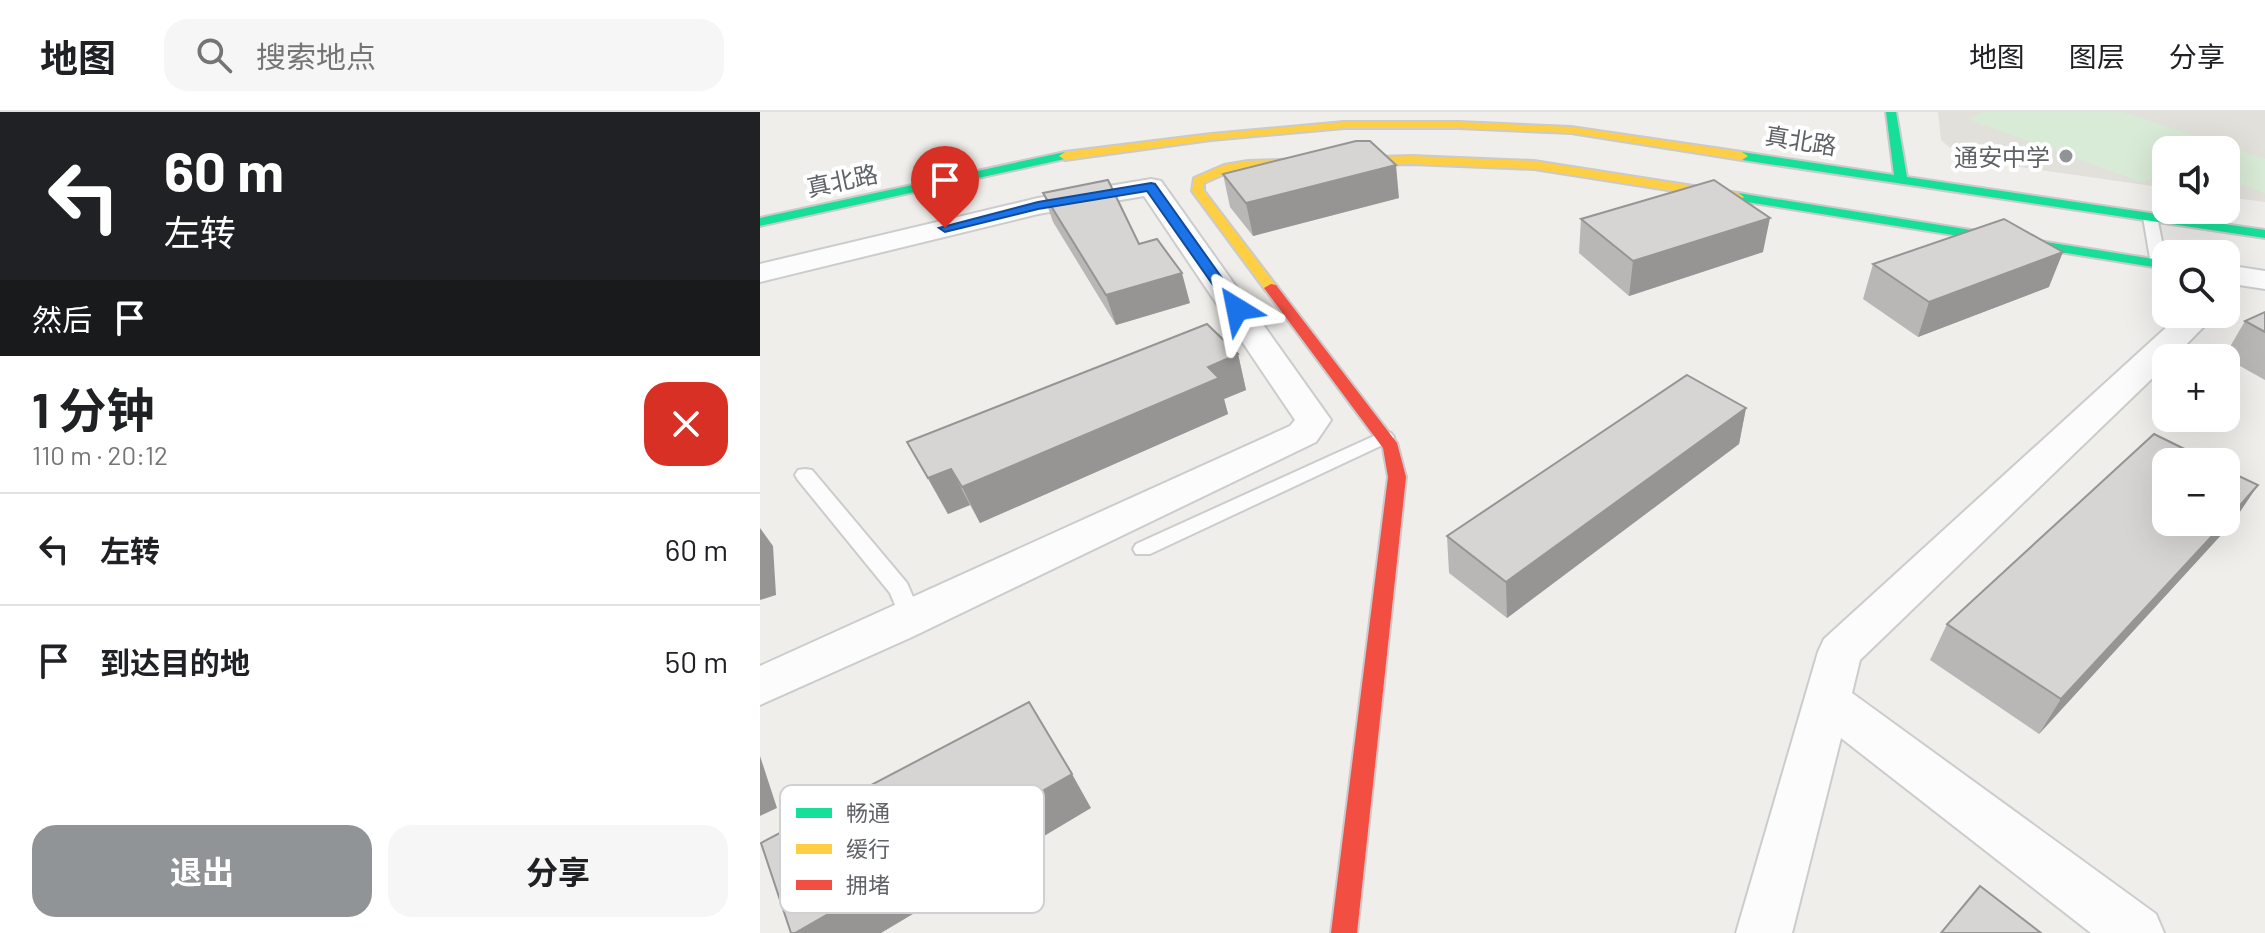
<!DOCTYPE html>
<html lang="zh">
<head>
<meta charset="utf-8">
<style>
  :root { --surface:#fff; --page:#f6f6f6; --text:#202124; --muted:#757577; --line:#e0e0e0; --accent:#919496 }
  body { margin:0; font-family:Barlow,"Noto Sans SC",sans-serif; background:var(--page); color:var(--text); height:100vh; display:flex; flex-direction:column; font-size:30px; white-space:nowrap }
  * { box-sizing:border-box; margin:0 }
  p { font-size:26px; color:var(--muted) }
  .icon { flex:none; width:44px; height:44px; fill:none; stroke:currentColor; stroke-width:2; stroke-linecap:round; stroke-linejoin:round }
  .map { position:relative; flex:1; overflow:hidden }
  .drawer { display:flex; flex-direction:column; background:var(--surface); width:760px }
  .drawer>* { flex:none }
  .banner { background:#202124; color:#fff; overflow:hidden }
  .buttons { position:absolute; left:1392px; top:24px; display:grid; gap:16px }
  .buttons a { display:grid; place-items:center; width:88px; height:88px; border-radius:16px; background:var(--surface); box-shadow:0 8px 32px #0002; font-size:40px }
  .pin { position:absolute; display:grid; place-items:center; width:68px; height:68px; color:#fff; margin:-82px -34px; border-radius:50% 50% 50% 0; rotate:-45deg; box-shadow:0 0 8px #0007 }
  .pin .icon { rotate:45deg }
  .me { position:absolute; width:88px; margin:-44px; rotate:325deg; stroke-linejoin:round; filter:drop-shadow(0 0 6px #0008) }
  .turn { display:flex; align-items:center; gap:28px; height:168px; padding:0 32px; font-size:36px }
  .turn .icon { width:104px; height:104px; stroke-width:2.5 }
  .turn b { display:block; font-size:56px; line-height:68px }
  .then { display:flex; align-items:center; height:76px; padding:0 32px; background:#0003; gap:16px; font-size:30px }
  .round { display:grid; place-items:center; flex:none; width:84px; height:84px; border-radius:24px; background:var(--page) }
  .overview { display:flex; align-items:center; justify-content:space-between; height:136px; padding:0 32px }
  h1 { font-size:48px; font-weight:700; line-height:60px }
  .button { display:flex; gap:16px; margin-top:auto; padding:16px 32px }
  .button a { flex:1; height:92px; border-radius:24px; background:var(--accent); color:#fff; font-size:32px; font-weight:700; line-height:92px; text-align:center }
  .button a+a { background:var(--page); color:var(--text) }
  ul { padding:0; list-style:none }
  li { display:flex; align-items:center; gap:24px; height:112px; padding:0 32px; border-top:2px solid var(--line) }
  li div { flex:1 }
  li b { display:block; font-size:30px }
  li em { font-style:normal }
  header { display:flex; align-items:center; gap:48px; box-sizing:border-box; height:112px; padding:0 40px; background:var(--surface); border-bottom:2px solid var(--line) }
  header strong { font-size:38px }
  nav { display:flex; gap:44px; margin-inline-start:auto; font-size:28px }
  .search { width:560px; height:72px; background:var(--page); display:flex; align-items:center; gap:20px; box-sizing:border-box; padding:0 28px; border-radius:24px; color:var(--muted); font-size:30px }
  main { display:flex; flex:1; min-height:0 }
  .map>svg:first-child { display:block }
</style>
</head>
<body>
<header>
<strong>地图</strong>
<div class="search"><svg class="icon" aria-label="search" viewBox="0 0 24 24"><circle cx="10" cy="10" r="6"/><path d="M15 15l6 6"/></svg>搜索地点</div>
<nav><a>地图</a><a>图层</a><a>分享</a></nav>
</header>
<main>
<section class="drawer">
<div class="banner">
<div class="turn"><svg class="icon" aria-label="left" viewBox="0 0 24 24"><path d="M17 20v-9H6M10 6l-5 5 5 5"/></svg><div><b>60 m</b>左转</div></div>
<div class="then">然后<svg class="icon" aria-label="arrive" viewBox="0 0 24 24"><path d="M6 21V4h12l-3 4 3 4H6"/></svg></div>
</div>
<div class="overview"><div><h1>1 分钟</h1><p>110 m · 20:12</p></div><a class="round" style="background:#d93025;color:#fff"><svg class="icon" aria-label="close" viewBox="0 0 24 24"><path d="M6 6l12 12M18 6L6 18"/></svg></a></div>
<ul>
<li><svg class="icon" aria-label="left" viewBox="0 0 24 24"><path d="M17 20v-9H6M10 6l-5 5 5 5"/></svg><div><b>左转</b></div><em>60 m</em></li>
<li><svg class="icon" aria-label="arrive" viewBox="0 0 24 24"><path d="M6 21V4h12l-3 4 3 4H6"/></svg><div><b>到达目的地</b></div><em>50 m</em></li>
</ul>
<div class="button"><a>退出</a><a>分享</a></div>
</section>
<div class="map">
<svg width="1505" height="821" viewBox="0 0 1505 821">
  <rect width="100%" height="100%" fill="#efeeea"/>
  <path fill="#e2e0da" d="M 1178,0 L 1505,0 L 1505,90 L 1466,85 L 1466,38 L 1406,38 L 1406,76 L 1219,49 L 1195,40 L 1181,28 Z"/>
  <path fill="#d8ebd6" d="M 1223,0 L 1363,0 L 1505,47 L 1505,81 L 1466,67 L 1466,38 L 1406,38 L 1406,57 L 1384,71 L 1208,7 Z"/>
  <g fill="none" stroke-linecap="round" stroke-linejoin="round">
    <defs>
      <path id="lane" d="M 1390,101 L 1397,105 L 1406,149 L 1404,155 L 1399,157 L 1391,152 L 1383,105 Z
        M 625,319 L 631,321 L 634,325 L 631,329 L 390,442 L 376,442 L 373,437 L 376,432 Z
        M 45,357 L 52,358 L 147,471 L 163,508 L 160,514 L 152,516 L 144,514 L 130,481 L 38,368 L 35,363 L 38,358 Z"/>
      <path id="street" d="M 391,67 L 401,69 L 571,308 L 556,330 L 152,525 L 0,593 L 0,554 L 530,314 L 535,308 L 384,84 L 278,102 L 0,170 L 0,152 L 278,86 Z
        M 1466,153 L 1505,159 L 1505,177 L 1466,171 Z
        M 1421,202 L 1456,202 L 1413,246 L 1406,246 L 1406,253 L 1100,548 L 1092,581 L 1396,802 L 1404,821 L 1331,821 L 1081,626 L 1032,821 L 976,821 L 1058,540 L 1064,527 Z"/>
      <path id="fast" d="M 1126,0 L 1136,0 L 1147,65 L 1505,118 L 1505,126 L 982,48 L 976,44 L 982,40 L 1134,63 Z
        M 305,40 L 311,44 L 309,46 L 0,114 L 0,106 Z
        M 978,81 L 1406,149 L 1406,157 L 974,88 L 972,85 Z"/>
      <path id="slow" d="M 584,10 L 699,10 L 811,15 L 982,40 L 988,44 L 982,48 L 811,21 L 699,16 L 584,16 L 451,28 L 305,48 L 299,44 L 305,40 L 451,22 Z
        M 651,44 L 774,49 L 978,81 L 984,85 L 978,89 L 774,57 L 651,52 L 488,57 L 471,59 L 444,71 L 444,79 L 518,176 L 511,180 L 506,179 L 432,79 L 434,66 L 464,53 L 488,49 Z"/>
      <path id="jam" d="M 511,172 L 516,173 L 637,331 L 646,365 L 597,821 L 571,821 L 628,365 L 623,336 L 504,176 Z"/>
    </defs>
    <use href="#lane" stroke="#cbcccc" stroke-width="4"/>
    <use href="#street" stroke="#cbcccc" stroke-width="4"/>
    <use href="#fast" stroke="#cacacb" stroke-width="4"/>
    <use href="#slow" stroke="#cacacb" stroke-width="4"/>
    <use href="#jam" stroke="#cacacb" stroke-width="4"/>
    <use href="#lane" fill="#fdfcfc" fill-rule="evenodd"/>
    <use href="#street" fill="#fdfcfc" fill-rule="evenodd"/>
    <use href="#fast" fill="#16e098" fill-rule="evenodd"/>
    <use href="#slow" fill="#ffcf43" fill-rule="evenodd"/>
    <use href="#jam" fill="#f24e42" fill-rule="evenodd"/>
  </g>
  <path fill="#b8b7b5" d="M 463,62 L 639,86 L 493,124 L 470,95 Z
    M 283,81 L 379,132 L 430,191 L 356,213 L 293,110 Z
    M 821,107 L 1003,140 L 869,184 L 819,141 Z
    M 1113,152 L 1289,175 L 1158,225 L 1103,187 Z
    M 1505,200 L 1505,268 L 1464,245 L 1485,209 Z
    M 478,242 L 486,278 L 464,287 L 468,302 L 220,411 L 210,393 L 188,402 L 147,330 Z
    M 986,296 L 979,332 L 747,506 L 689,461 L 687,424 Z
    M 1498,373 L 1473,410 L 1279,622 L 1170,548 L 1187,512 Z"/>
  <path fill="#969594" d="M 636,53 L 639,86 L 493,124 L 486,91 Z
    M 1010,106 L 1003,140 L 869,184 L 873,149 Z
    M 1303,140 L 1289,175 L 1158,225 L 1169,190 Z
    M 422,161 L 430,191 L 356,213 L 346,183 Z
    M 478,242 L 486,278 L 464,287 L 468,302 L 220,411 L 202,375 L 448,255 Z
    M 986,296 L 979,332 L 747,506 L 746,470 Z
    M 191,357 L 210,393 L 188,402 L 168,366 Z
    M 1498,373 L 1473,410 L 1279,622 L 1301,587 Z
    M 0,416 L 13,434 L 16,483 L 0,488 Z
    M 0,644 L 17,696 L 0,704 Z
    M 312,662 L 331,696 L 121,821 L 35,821 Z"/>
  <path fill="#d6d5d3" stroke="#969594" stroke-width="2" d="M 596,29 L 610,29 L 636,53 L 486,91 L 463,62 Z
    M 348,68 L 379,132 L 397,127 L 422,161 L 346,183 L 283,81 Z
    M 954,68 L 1010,106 L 873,149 L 821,107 Z
    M 1244,107 L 1303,140 L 1169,190 L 1113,152 Z
    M 1505,200 L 1505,220 L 1485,209 Z
    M 447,212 L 478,242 L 448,255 L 459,266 L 202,375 L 191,357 L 168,366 L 147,330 Z
    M 927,263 L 986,296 L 746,470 L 687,424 Z
    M 1394,322 L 1451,350 L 1406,350 L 1406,410 L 1465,410 L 1301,587 L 1187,512 Z
    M 1466,358 L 1498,373 L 1466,409 Z
    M 269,590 L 312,662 L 35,821 L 31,821 L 1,731 Z
    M 1220,774 L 1281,821 L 1181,821 Z"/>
  <path fill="#1a73e8" stroke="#114b97" stroke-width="2" d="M 391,71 L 395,72 L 482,194 L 482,200 L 472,200 L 387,79 L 278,97 L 185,120 L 179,116 L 278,90 Z"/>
  <circle fill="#919496" stroke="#fff" stroke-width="3" cx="1306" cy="44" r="8"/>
  <g text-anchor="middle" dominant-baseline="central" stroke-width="8" stroke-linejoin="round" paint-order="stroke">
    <g font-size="24" fill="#5f6368" stroke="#fff">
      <text transform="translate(1041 28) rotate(9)">真北路</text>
      <text transform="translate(82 68) rotate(-12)">真北路</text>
    </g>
    <g font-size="24" fill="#5f6368" stroke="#fff" text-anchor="end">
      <text x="1290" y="44">通安中学</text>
    </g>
  </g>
  <rect x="20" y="673" width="264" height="128" rx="12" fill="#fff" stroke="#cfd0d2" stroke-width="2"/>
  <rect x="36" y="696" width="36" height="10" fill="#16e098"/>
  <rect x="36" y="732" width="36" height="10" fill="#ffcf43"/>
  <rect x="36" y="768" width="36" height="10" fill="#f24e42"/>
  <g font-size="22" fill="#5f6368">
    <text x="86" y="709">畅通</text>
    <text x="86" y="745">缓行</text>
    <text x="86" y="781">拥堵</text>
  </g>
</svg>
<div class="buttons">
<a><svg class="icon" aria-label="sound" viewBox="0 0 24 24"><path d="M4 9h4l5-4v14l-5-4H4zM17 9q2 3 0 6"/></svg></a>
<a><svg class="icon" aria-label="search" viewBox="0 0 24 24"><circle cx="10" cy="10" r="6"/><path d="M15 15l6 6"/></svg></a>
<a>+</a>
<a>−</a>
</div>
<div class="pin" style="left:185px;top:116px;background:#d93025"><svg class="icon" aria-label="arrive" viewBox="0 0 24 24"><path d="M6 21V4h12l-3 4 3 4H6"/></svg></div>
<svg class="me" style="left:477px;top:197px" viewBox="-20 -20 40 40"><path d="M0-17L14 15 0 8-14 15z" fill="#1a73e8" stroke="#fff" stroke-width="4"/></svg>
</div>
</main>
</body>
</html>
